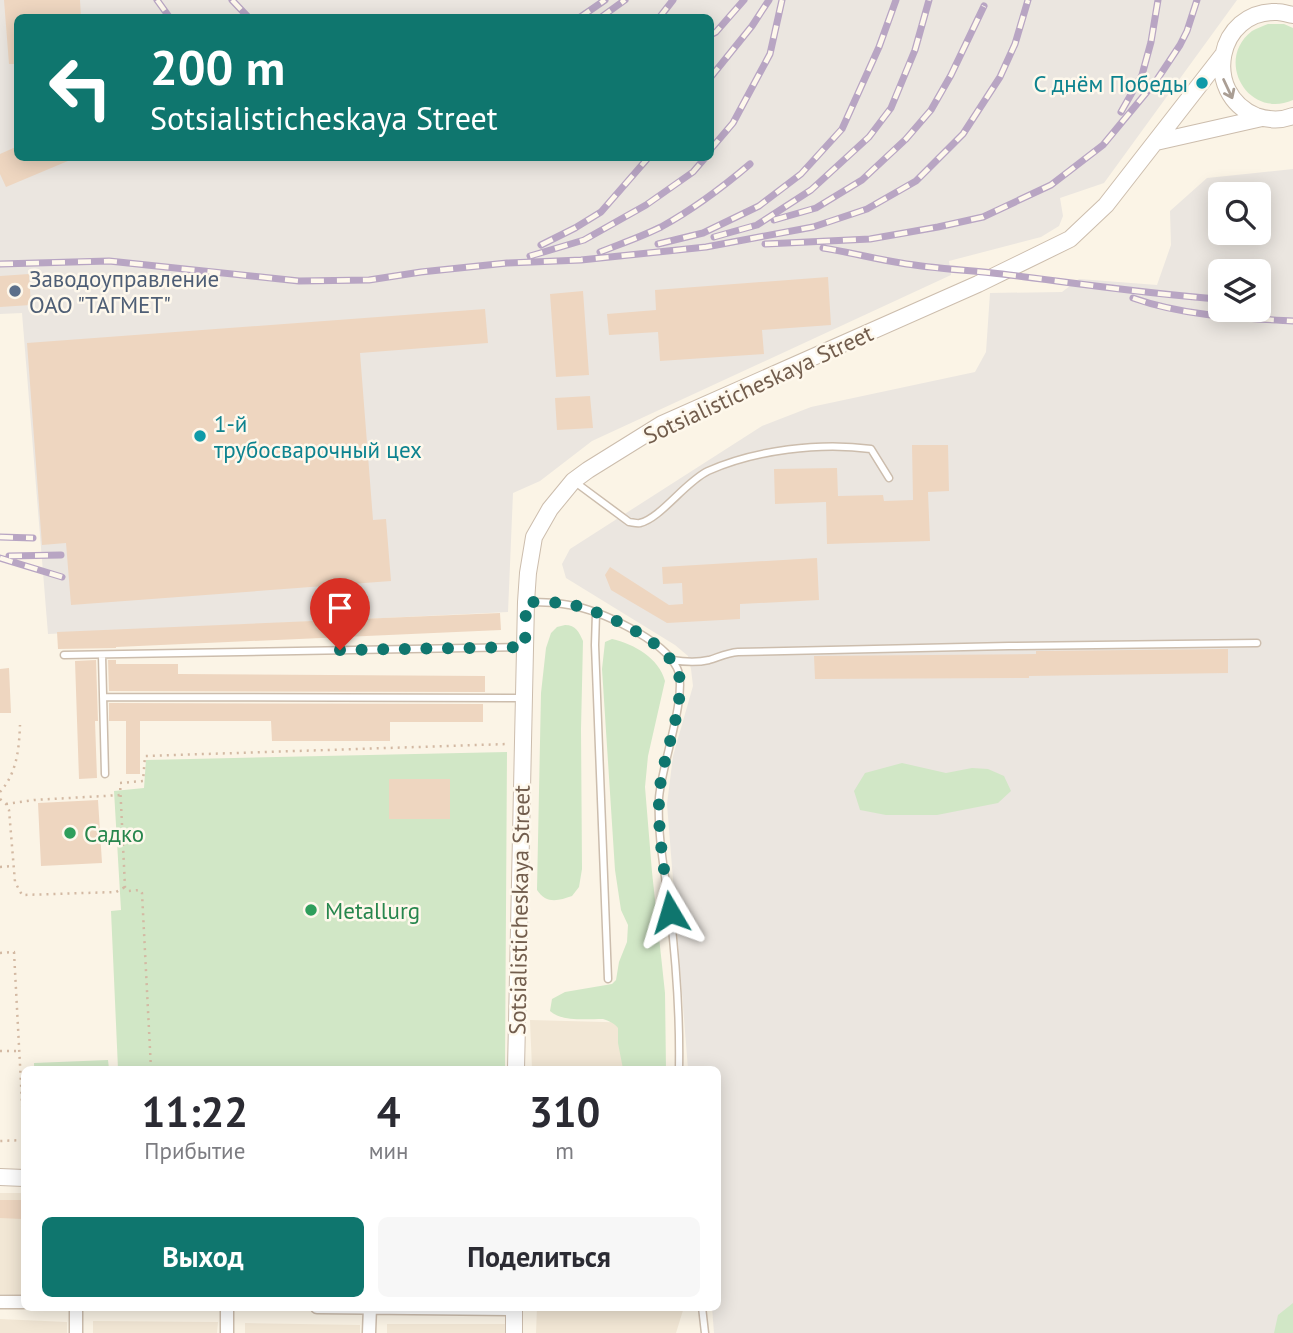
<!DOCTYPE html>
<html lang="ru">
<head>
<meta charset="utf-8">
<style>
  :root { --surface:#fff; --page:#f7f7f7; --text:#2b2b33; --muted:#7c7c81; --accent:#0f766e }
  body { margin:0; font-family:"PT Sans",sans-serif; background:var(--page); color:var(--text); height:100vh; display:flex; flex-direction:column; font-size:26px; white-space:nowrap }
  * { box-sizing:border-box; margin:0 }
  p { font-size:23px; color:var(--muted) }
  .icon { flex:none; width:38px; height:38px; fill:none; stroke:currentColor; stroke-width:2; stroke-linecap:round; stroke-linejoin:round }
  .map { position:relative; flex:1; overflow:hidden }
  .panel { position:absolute; left:21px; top:1066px; width:700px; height:245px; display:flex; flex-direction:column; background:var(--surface); border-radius:10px; box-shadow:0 4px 18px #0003 }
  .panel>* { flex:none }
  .guide { position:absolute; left:14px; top:14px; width:700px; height:147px; border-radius:10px; box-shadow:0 4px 18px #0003; background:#0f766e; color:#fff; overflow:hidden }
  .buttons { position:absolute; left:1208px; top:182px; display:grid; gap:14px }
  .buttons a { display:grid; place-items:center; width:63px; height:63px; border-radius:10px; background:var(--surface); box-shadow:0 4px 18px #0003; font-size:35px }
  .pin { position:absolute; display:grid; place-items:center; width:60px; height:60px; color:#fff; margin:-72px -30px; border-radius:50% 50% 50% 0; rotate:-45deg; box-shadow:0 0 7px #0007 }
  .pin .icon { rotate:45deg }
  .me { position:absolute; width:77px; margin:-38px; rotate:353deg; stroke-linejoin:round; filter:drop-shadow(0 0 5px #0008) }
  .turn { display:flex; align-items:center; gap:24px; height:147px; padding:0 21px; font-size:32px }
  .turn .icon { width:91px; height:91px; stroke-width:2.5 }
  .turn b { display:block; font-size:49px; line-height:60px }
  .eta { display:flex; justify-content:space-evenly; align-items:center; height:119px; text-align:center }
  .eta b { font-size:42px; font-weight:700; line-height:49px }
  .button { display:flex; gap:14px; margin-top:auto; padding:14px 21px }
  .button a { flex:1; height:80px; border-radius:10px; background:var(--accent); color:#fff; font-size:28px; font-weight:700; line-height:80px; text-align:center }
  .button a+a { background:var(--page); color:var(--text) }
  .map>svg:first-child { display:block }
</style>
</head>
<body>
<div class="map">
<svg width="1293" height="1333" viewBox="0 0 1293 1333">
  <rect width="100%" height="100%" fill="#fbf4e6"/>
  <path fill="#f2e7d5" d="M 530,1020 L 640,1023 L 649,1069 L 532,1069 Z
    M 0,1193 L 24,1193 L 24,1295 L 0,1294 Z
    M 537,1307 L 684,1307 L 676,1333 L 536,1333 Z
    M 0,1319 L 67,1322 L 67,1333 L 0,1333 Z
    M 93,1321 L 218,1322 L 217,1333 L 93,1333 Z
    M 245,1323 L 360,1325 L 360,1333 L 245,1333 Z
    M 387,1324 L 506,1324 L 505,1333 L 387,1333 Z"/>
  <path fill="#ebe6e0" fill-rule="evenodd" d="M 0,0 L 1237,0 L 1104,183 L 1060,198 L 1063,216 L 1059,226 L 1041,237 L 949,261 L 951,275 L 592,441 L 540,481 L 513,493 L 508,612 L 48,634 L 22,313 L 0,314 ZM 18,18 L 710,18 L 710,158 L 18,158 Z
    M 1293,169 L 1293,1333 L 714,1333 L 712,1307 L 718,1307 L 718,1069 L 688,1069 L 667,804 L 673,756 L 693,686 L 691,669 L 688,656 L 675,645 L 566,578 L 562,564 L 570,549 L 762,426 L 811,407 L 975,372 L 986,352 L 990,293 L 1062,292 L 1079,279 L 1157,285 L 1171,245 L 1170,211 L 1207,178 ZM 1220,194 L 1258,194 L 1258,233 L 1220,233 ZM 1220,271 L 1258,271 L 1258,310 L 1220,310 Z"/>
  <path fill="#d1e7c6" d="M 1268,24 L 1284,24 L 1293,28 L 1293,100 C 1248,120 1214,60 1252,31 C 1257,28 1263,26 1268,24 Z
    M 565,625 C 576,625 579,632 583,641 L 581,729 L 582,869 L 579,887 L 572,896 C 558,901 546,904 537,890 L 541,693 L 546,648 L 551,633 L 557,627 Z
    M 612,639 C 634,644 659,658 665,681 L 648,756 L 645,787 L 652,872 L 665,993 L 666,1069 L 623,1069 L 618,1043 L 618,1028 C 614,1023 609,1021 603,1019 C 587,1019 562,1022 550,1011 L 552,999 L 565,992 L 612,984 L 616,980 L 619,962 L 627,942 L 628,925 L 621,910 L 615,870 L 602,669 L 605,642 Z
    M 507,752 L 505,1069 L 118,1069 L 111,911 L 121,910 L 114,791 L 144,788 L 146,760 Z
    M 902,763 L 946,773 L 972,768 L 988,769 L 1004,776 L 1011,791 L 998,803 L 937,815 L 886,815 L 860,810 L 854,791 L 865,773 Z
    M 108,1060 L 109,1069 L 34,1069 L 34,1063 Z
    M 1293,1303 L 1293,1333 L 1274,1333 L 1278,1315 Z"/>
  <path fill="#eed6c0" d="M 4,0 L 80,0 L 81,18 L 18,18 L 18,64 L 9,64 Z
    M 18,146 L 18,158 L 75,158 L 6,187 L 0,174 L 0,154 Z
    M 29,274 L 31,305 L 0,307 L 0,276 Z
    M 828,277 L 831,325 L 762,330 L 764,354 L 660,361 L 658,332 L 609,335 L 607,314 L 656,310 L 655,290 Z
    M 583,291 L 589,375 L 556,377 L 550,294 Z
    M 485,309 L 488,343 L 360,353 L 373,520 L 386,519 L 391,581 L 71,605 L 66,543 L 42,545 L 27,343 Z
    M 590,396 L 593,428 L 557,430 L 555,398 Z
    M 912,445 L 948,445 L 949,491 L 928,492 L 930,541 L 827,544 L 826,502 L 775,504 L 774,469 L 837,468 L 838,496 L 883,495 L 884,501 L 913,500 Z
    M 817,558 L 819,600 L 740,604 L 740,619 L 667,623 L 611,590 L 605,575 L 610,567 L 669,605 L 683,604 L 682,583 L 663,584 L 662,567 Z
    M 500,613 L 501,630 L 116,647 L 116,648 L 58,649 L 57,632 Z
    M 1228,649 L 1228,673 L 1029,676 L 1029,678 L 815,679 L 814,656 L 1036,654 L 1036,651 Z
    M 96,660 L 98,721 L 95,721 L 97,778 L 79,779 L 75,661 Z
    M 108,660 L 116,660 L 116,664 L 178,664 L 178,674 L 485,676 L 485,692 L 109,691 Z
    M 9,668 L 11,713 L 0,713 L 0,669 Z
    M 109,703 L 483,704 L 483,722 L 390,722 L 390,741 L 272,741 L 271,721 L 140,721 L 140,774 L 126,774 L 126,721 L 109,721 Z
    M 389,779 L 450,779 L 450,819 L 389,819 Z
    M 98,800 L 102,863 L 41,866 L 38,803 Z
    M 0,1200 L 23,1200 L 22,1219 L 0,1218 Z"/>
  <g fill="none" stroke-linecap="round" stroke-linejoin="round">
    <defs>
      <path id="service" d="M 575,482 L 629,522 C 631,522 638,524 640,523 C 661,518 685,482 708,471 C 755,450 820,442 871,449 L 889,478
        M 527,602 C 541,602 555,602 569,605 C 599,610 663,639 677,668 C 689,692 661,767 659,798 C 657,835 665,874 670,910 C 676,962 680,1017 679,1069
        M 596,613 L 595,645 L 608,979
        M 64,655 L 523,647
        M 102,655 L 105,774
        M 672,660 C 684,662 696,663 709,660 C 719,657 727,653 738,652 L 1009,646 L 1257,643
        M 103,697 L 520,698
        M 702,1307 L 705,1333"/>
      <path id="minor" d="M 0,1302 L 24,1302
        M 317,1307 L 514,1309
        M 76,1333 L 76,1307
        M 227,1333 L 227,1307
        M 369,1333 L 370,1307"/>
      <path id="tertiary" d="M 1293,15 C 1288,14 1282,12 1277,12 C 1217,10 1201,93 1256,116 C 1268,120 1281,121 1293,116
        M 1156,142 L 1262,118
        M 516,1069 L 526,602 L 528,573 L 534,537 L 550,509 L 573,481 L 588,470 L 662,424 L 978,284 L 1070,239 L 1106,205 L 1222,56
        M 0,1177 L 24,1178
        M 514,1333 L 514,1307"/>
    </defs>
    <use href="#service" stroke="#ccbdad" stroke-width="9"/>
    <use href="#minor" stroke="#ccbdad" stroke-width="15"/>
    <use href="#tertiary" stroke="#ccbdad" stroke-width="18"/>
    <path stroke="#d3b9a3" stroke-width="2.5" stroke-dasharray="2 5" stroke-linecap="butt" d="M 0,792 C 17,773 19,749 20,725
      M 0,799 L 6,804 L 9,810 L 15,882 L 22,895 L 116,892 L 125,887
      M 6,804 L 34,800 L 121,795
      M 0,867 L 14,866
      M 0,953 L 14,952 L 24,1140 L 0,1141
      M 0,1051 L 18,1051
      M 151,1069 L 142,893 L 140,890 L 128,891 L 125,887 L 120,783 L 143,781 L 145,756 L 508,744"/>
    <use href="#service" stroke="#fff" stroke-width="6"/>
    <use href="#minor" stroke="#fff" stroke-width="12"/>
    <use href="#tertiary" stroke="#fff" stroke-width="16"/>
    <defs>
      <path id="rail" d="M 157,0 L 170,18
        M 232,0 L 249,18
        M 579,18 L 605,0
        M 600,18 L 625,0
        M 659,18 L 673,0
        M 710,35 L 716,32 L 744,0
        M 710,78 L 752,26 L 769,0
        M 1121,112 L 1142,75 L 1151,42 L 1158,0
        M 710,150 L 733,123 L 770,54 L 782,0
        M 774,220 L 816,208 L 862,180 L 906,139 L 931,110 L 951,75 L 984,6
        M 714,237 L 757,225 L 811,190 L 869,137 L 891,108 L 915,50 L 929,0
        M 658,244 L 703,233 L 759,206 L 801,174 L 842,129 L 879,47 L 896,0
        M 765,244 L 870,239 L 938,227 L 983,217 L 1051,185 L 1103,145 L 1156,81 L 1180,45 L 1187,31 L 1197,0
        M 541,245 L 575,228 L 601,212 L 648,158
        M 823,248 C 849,252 875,259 901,263 C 935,269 969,270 1002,274 C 1075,283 1147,294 1220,299
        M 600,252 C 620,244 641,237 661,227 C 692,210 723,187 750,164
        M 530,256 L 584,240 L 646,205 L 693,172 L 705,158
        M 0,264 L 109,261 L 299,281 L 369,280 L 421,272 L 507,263 L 581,260 L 706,247 L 813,227 L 867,209 L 916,181 L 963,134 L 1000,77 L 1015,44 L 1028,0
        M 1133,298 C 1184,316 1239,318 1293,321
        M 0,537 L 33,538
        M 9,556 L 61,555
        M 0,558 L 62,577"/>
    </defs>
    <use href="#rail" stroke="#b8a5c3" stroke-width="7"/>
    <use href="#rail" stroke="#fef8ec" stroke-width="4.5" stroke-dasharray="13" stroke-linecap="butt"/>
  </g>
  <defs><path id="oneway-shaft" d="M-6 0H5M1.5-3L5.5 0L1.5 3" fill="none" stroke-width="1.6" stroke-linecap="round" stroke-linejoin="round" transform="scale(1.75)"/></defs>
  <use stroke="#aa9e94" href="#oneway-shaft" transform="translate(1228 89) rotate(65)"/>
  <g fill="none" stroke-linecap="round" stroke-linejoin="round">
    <path stroke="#0f766e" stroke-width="12" stroke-dasharray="0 21.6" d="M 340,650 L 525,647 L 526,602 C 540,602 555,602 569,604 C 602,611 681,645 680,684 C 680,723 660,761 659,800 C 658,837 665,875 670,912"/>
  </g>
  <g fill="#0f9aa8" stroke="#fef8ec" stroke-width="2.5">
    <circle cx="1202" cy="83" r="7"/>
    <circle cx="200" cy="436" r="7"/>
  </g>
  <circle fill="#5c6f8a" stroke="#fef8ec" stroke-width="2.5" cx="15" cy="291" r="7"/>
  <g fill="#2e9e5b" stroke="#fef8ec" stroke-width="2.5">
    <circle cx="70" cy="833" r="7"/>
    <circle cx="311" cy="910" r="7"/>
  </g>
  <g text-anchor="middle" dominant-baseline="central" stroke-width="5" stroke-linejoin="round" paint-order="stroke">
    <g font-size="23" fill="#0d838f" stroke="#fef8ec" text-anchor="end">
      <text x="1188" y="83">С днём Победы</text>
      <text x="214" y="423" text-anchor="start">1-й<tspan x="214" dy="26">трубосварочный цех</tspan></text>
    </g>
    <g font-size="23" fill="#4e5e75" stroke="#fef8ec" text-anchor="start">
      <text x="29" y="278">Заводоуправление<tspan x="29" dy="26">ОАО "ТАГМЕТ"</tspan></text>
    </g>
    <g font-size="23" fill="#725d4d" stroke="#fef8ec">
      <text transform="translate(758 384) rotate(-25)">Sotsialisticheskaya Street</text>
      <text transform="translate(519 910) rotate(-89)">Sotsialisticheskaya Street</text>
    </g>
    <g font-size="23" fill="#27864d" stroke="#fef8ec" text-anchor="start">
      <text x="84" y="833">Садко</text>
      <text x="325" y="910">Metallurg</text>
    </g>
  </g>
</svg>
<div class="buttons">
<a><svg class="icon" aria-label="search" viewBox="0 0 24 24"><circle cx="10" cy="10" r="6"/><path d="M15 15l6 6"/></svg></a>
<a><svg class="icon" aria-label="layers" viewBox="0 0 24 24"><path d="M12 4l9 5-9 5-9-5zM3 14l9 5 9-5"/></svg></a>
</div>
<div class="pin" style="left:340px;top:650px;background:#d93025"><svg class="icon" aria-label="arrive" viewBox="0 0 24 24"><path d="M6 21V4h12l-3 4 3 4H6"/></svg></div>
<svg class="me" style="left:670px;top:912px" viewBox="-20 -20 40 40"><path d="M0-17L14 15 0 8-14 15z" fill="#0f766e" stroke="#fff" stroke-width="4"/></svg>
<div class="guide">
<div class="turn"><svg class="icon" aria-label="left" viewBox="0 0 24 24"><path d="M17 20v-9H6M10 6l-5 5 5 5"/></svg><div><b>200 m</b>Sotsialisticheskaya Street</div></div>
</div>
<section class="panel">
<div class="eta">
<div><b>11:22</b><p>Прибытие</p></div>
<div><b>4</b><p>мин</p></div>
<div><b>310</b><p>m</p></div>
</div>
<div class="button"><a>Выход</a><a>Поделиться</a></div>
</section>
</div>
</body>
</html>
